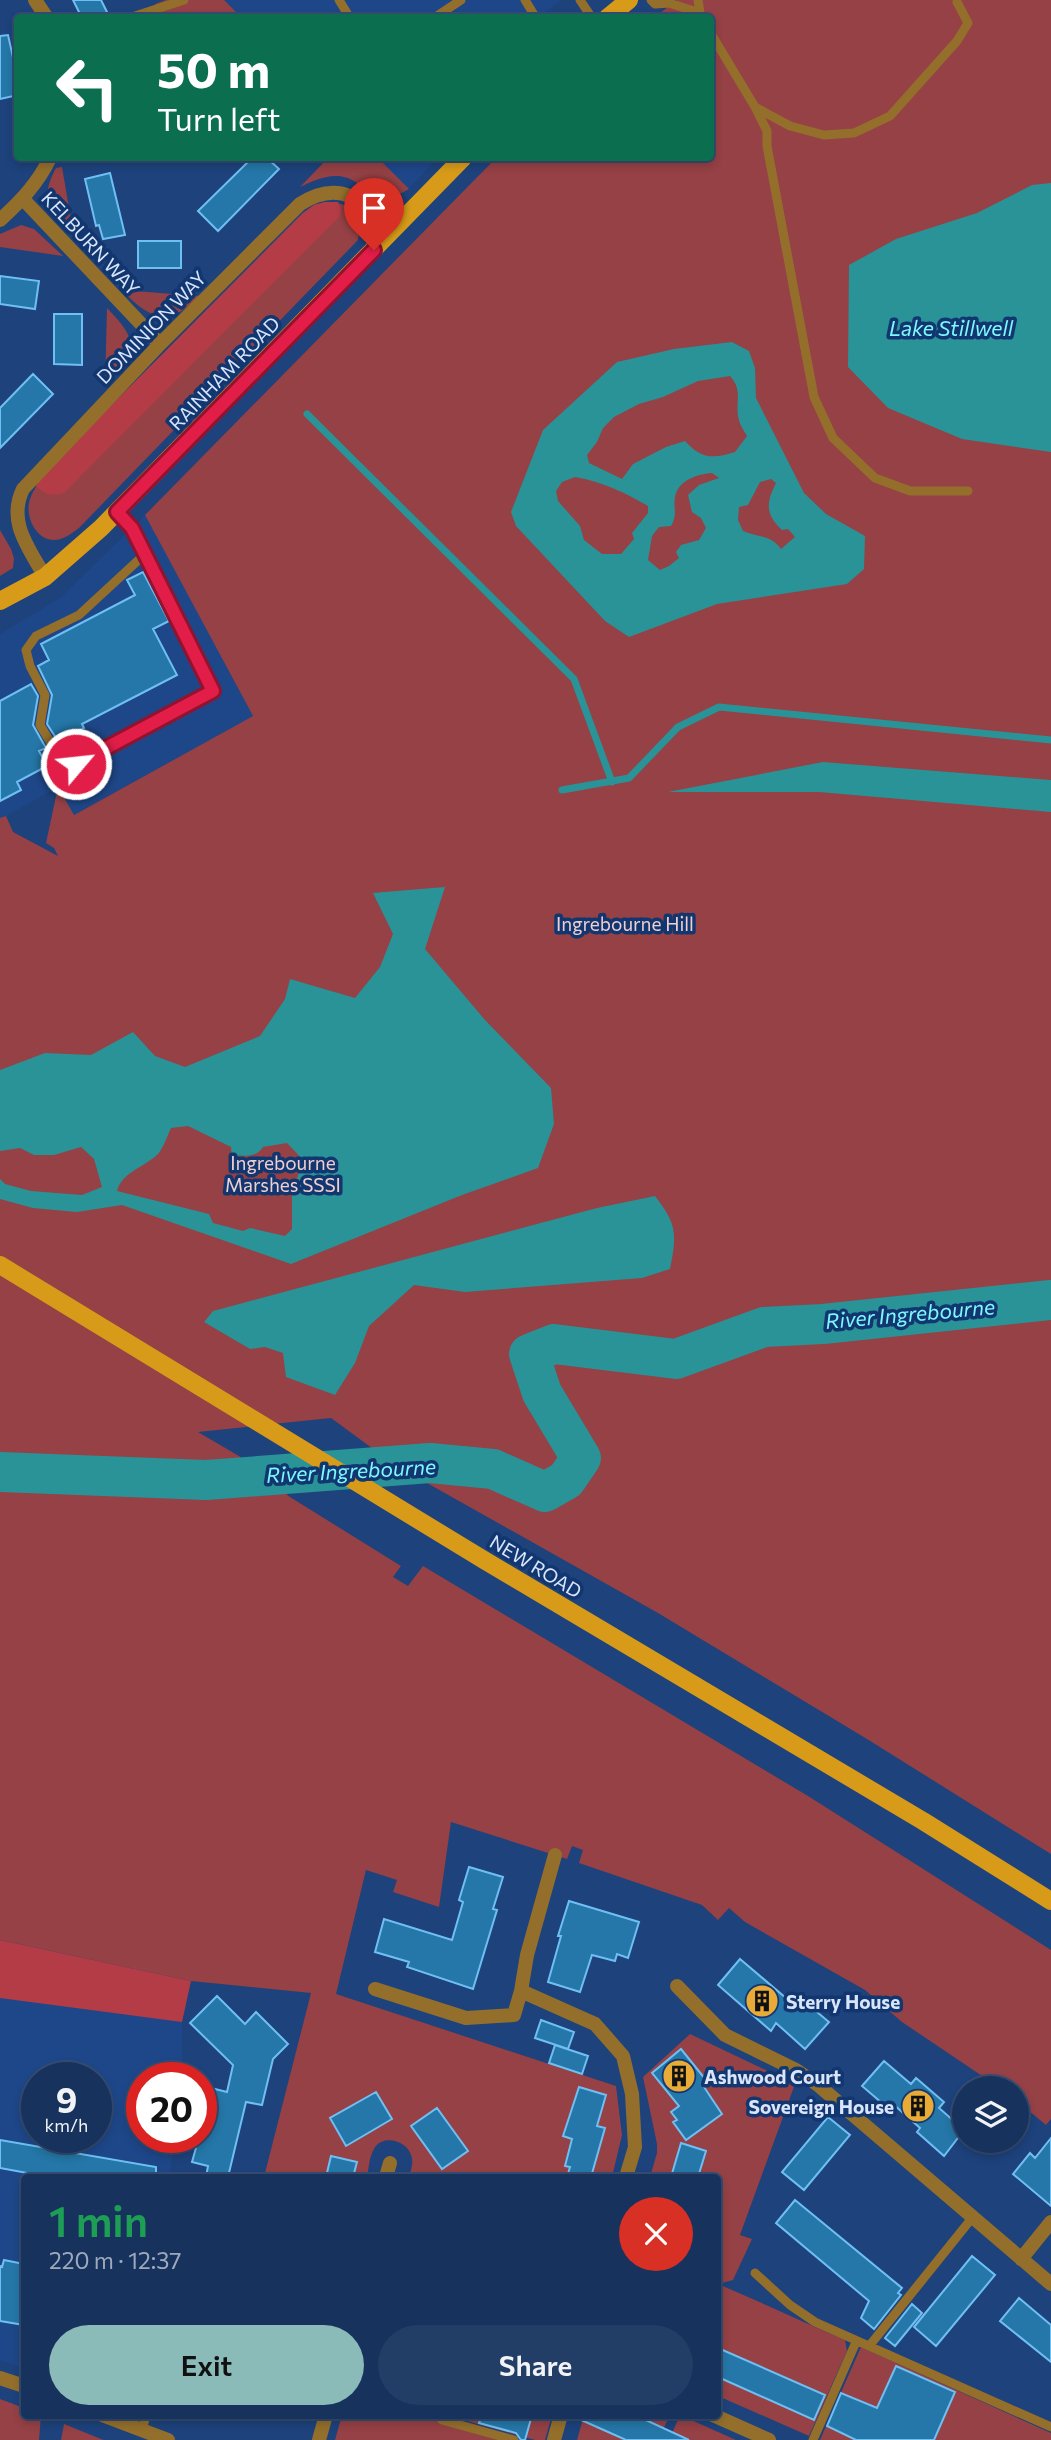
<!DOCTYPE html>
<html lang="en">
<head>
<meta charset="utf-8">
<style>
  :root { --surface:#16325d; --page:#233e66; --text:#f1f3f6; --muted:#9eaabc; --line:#354d72; --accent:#8bbbb9 }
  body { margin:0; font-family:Commissioner,sans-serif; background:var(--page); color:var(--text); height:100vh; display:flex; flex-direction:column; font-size:26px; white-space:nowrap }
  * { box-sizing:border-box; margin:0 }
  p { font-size:23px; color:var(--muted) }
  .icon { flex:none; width:38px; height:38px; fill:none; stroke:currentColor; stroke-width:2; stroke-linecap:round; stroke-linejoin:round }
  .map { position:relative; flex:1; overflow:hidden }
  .side { position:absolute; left:21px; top:2174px; width:700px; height:245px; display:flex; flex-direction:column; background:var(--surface); border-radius:7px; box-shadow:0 4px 10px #0003,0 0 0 2px var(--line) }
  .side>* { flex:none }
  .guide { position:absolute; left:14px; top:14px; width:700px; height:147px; border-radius:7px; box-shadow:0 4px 10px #0003,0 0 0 2px var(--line); background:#0b6e4f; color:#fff; overflow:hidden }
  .fabs { position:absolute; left:952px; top:2076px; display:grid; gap:14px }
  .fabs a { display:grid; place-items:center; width:77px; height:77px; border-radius:50%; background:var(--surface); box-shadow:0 4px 10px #0003,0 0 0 2px var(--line); font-size:35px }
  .speed { position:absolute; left:21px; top:2062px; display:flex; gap:14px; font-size:35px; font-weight:700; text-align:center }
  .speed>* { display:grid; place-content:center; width:91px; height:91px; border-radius:50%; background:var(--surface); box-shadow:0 4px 10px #0003,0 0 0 2px var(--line); line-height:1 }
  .speed small { font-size:18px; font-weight:400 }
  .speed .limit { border:10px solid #d22; background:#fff; color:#111 }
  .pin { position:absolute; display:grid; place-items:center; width:60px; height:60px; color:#fff; margin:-72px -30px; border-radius:50% 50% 50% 0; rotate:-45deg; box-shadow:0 0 7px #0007 }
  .pin .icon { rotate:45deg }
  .me { position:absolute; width:77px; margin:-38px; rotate:62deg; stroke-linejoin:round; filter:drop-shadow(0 0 5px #0008) }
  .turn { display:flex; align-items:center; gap:24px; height:147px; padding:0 28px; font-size:32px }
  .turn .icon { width:91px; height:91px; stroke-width:2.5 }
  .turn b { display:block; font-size:49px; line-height:60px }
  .round { display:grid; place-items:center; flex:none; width:74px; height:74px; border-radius:37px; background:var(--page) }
  .overview { display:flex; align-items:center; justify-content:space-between; height:119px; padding:0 28px }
  h1 { font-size:42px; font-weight:600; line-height:52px; color:#1e9e55 }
  .action { display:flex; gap:14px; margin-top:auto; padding:14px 28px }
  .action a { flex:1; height:80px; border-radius:42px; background:var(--accent); color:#111; font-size:28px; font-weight:600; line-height:80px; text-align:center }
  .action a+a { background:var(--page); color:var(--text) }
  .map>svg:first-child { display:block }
</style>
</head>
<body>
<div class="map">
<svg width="1051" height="2440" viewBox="0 0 1051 2440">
  <rect width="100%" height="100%" fill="#1d427c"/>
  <path fill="#1e4789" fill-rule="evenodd" d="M 224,0 L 561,0 L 538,18 L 241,17 Z
    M 378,158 L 437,158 L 409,189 Z
    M 145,515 L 253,716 L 73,815 L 58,787 L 6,816 L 13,832 L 58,857 L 0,931 L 0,634 L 60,598 Z
    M 0,1940 L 191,1981 L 182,2022 L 182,2077 L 142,2077 L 142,2137 L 176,2137 L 169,2177 L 24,2177 L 24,2368 L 0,2360 ZM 37,2077 L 96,2077 L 96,2137 L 37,2137 Z"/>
  <path fill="#954145" d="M 166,0 L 224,0 L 241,17 L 161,17 L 155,4 Z
    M 677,0 L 1051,0 L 1051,1854 L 867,1739 L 658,1613 L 395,1465 L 331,1418 L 198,1432 L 239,1456 L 290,1497 L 401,1566 L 393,1577 L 408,1586 L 423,1566 L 808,1796 L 1051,1950 L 1051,2119 L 1046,2125 L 1017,2101 L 1017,2088 L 1000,2088 L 902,2022 L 865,1990 L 745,1922 L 729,1908 L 718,1920 L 702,1905 L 579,1863 L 583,1850 L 572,1846 L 567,1859 L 451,1822 L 439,1907 L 393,1892 L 397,1880 L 366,1870 L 336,1994 L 616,2086 L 622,2135 L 612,2177 L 409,2177 C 411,2170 414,2162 411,2155 C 406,2140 382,2134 374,2149 C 369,2157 369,2168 367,2177 L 264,2177 L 311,1993 L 191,1981 L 0,1940 L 0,818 L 6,816 L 13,832 L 58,856 L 54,848 L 46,843 L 58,787 L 74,815 L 253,716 L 145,515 L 496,158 L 710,158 L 710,18 L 655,17 Z
    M 328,158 L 378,158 L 409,189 L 383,203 C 374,198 368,191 360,185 C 340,169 321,177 300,187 Z
    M 62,167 L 74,237 C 50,213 38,201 56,168 Z
    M 325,202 C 345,202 354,208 364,224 L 360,226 L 358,240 L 79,528 C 72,533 64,540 54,540 C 37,540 26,519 29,503 C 31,493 39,482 44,473 L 303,213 L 314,205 Z
    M 21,225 L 34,229 L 63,256 L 0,247 L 0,234 Z
    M 122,290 L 199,296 C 169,328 149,319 122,290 Z
    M 107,308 C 140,342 138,351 105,385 Z
    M 0,530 L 11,549 L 14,558 L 13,568 L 0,576 Z
    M 690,2034 L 795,2084 L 740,2235 L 752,2239 L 733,2280 L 722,2283 L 718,2280 L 718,2177 L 650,2177 L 657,2153 L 657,2144 L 643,2077 Z
    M 718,2284 C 761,2302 800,2321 845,2340 L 847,2351 L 809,2436 L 718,2396 Z
    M 861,2347 L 1051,2433 L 1051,2440 L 820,2440 Z
    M 0,2399 L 24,2408 L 24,2415 L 41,2415 L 39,2440 L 0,2440 Z
    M 342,2415 L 441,2415 L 438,2423 L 498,2440 L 335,2440 Z
    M 446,2415 L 552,2415 L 545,2440 L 535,2440 Z
    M 584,2415 L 670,2415 L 658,2440 L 577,2440 Z
    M 680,2415 L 736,2440 L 669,2440 Z
    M 64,2424 L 101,2439 L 104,2440 L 61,2440 Z"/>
  <path fill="#b33c46" d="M 325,202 L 338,202 L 341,209 L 340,216 L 64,493 C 51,496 45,495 36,486 L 44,473 L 303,213 L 314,205 Z
    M 0,1940 L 191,1981 L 182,2022 L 0,1998 Z"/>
  <path fill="#299398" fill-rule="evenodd" d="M 1051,183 L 1051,452 L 962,439 L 888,408 L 848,367 L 849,265 L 896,239 L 977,213 L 1032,185 Z
    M 732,342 L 749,351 L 755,368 L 756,398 L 804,493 L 826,514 L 865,536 L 864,569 L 847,584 L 717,604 L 629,637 L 605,621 L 516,526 L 511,512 L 543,430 L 617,362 L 674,349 ZM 730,376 C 744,391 734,404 739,420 C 740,425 744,431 747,436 L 735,452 C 713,459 701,459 685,441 L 666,447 L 633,464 L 622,479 L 589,463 L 587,455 L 597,442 L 603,428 L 614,417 L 639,404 L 663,397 L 698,381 ZM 712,473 L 719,478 L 699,485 L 688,495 L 692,512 L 701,518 L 706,528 L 699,540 L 681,545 L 676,552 L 679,558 L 669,566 L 660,570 L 648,560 L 652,536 L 659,527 L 671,526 C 678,514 673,509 675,497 C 678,480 698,474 712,473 ZM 575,477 C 603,482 624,492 648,506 L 648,513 L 632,533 L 634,539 L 621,554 L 602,554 L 584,540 L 580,526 L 558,501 L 556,491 L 562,482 ZM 771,479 L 776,483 C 766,503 765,514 782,530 L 788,529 L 795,537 L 781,549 C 772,535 757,537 743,531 L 738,520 L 739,507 L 748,505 L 760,482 Z
    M 823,762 L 1051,780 L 1051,812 L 819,792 L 668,792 Z
    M 445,887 L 425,949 L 485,1020 L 551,1088 L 554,1124 L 538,1168 L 462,1195 L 291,1264 L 122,1205 L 77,1212 L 33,1208 L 0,1199 L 0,1179 L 5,1184 L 31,1191 L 82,1195 L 102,1187 L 94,1159 L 81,1147 L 54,1155 L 34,1155 L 20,1148 L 0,1151 L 0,1070 L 45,1053 L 91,1055 L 133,1032 L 155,1056 L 185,1067 L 260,1036 L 285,999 L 290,979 L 355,998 L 380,967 L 393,934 L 373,893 ZM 188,1126 L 231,1147 L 232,1155 C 244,1156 256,1158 263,1147 L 287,1143 L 303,1160 L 292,1195 L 292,1229 L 285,1236 L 250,1228 L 243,1231 L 213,1223 L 209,1214 L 117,1191 C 122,1172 145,1167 158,1154 C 164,1147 167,1136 171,1128 Z
    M 655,1196 C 677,1224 677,1234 670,1269 L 642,1278 L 465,1292 L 414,1285 L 369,1326 L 355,1363 L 335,1395 L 286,1377 L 283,1353 L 265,1347 L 250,1349 L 204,1322 L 213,1311 L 597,1208 Z"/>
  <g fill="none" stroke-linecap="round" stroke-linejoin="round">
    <path stroke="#299398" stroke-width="7" d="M 307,414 L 574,679 L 612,782
      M 562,790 L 629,778 L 678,727 L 719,707 L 1051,740"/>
    <path stroke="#299398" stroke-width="40" d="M 0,1472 L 206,1480 L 430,1463 L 493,1469 L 545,1492 L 566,1480 L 581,1458 L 542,1393 L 529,1354 L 554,1344 L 676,1359 L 764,1327 L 823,1324 L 1051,1300"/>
  </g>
  <path fill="#2477a8" stroke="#70bff3" stroke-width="2" d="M 73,0 L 101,0 L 110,18 L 82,18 Z
    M 8,35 L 18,80 L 18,95 L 0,99 L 0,36 Z
    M 252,158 L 267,158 L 279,169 L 218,231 L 198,211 Z
    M 110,173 L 125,235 L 103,239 L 99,225 L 96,226 L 85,179 Z
    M 138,241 L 181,241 L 181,268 L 138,268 Z
    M 0,276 L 39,281 L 35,309 L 0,304 Z
    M 54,314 L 82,314 L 82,365 L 54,364 Z
    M 33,374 L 53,394 L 0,448 L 0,408 Z
    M 143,572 L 169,621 L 153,629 L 177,675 L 82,724 L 84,728 L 58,741 L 47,724 L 52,695 L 38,666 L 49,660 L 41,644 L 135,595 L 127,580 Z
    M 31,684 L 38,696 L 33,725 L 46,748 L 39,751 L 47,766 L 17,782 L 21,790 L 0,801 L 0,701 Z
    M 469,1867 L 503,1877 L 493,1909 L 497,1910 L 473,1989 L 407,1967 L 409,1962 L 375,1952 L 384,1919 L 452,1940 L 463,1902 L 459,1900 Z
    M 569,1901 L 639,1922 L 628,1958 L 617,1954 L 615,1961 L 592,1955 L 580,1992 L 548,1982 L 561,1936 L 558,1936 Z
    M 740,1959 L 793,2004 L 799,1997 L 829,2022 L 805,2049 L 776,2023 L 771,2031 L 718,1985 Z
    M 217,1996 L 245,2024 L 256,2012 L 288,2044 L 273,2059 L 262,2105 L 246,2102 L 228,2177 L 206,2177 L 208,2166 L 192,2162 L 199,2137 L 201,2137 L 201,2126 L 211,2088 L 227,2092 L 233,2065 L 190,2023 Z
    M 541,2020 L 574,2032 L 568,2049 L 535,2038 Z
    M 555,2045 L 588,2056 L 582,2074 L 549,2063 Z
    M 681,2049 L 706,2080 L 702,2084 L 722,2114 L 686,2140 L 673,2122 L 677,2120 L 671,2112 L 679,2106 L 652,2073 Z
    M 884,2061 L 911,2084 L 916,2078 L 944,2102 L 939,2108 L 964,2130 L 944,2156 L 917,2132 L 920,2128 L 893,2104 L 889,2109 L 862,2086 Z
    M 579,2087 L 606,2095 L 597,2126 L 605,2128 L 591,2177 L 567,2177 L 570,2167 L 565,2166 L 572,2139 L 563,2136 Z
    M 376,2092 L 392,2119 L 346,2146 L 330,2118 Z
    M 437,2108 L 468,2151 L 442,2169 L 411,2126 Z
    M 828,2117 L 850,2135 L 804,2190 L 782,2172 Z
    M 1051,2138 L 1051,2206 L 1013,2174 L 1030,2153 L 1035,2158 Z
    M 0,2140 L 156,2167 L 156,2177 L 49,2177 L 0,2168 Z
    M 681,2143 L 706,2151 L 698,2177 L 671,2177 Z
    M 331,2156 L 357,2162 L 353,2177 L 326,2177 Z
    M 795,2200 L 902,2288 L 898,2293 L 901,2295 L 874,2329 L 861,2318 L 869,2301 L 776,2223 Z
    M 972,2256 L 995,2275 L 936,2346 L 914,2327 Z
    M 4,2260 L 24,2264 L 24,2325 L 0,2321 L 0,2266 L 2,2267 Z
    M 1019,2298 L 1051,2325 L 1051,2362 L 1000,2321 Z
    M 912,2304 L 922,2313 L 895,2346 L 885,2338 Z
    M 718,2348 L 825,2395 L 814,2420 L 718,2377 Z
    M 896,2366 L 955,2392 L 934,2440 L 856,2440 L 827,2426 L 841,2393 L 877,2408 Z
    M 482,2415 L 532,2415 L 525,2440 L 521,2440 L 516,2433 L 479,2423 Z
    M 570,2415 L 635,2415 L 689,2440 L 626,2440 Z"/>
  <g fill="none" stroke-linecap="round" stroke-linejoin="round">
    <path stroke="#946f2b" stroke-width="9" d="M 339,0 L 350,18
      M 525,0 L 536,18
      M 580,0 L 592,18
      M 651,0 L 655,4 L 669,3 L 700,13 L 698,0
      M 129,18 L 184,0
      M 434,18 L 461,0
      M 710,32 L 755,107 L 790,126 L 824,135 L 854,133 L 890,116 L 957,41 L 968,23 L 957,2
      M 755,107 L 767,131 L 767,146 L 814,397 L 833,438 L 875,478 L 910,491 L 968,491
      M 117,512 L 132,528 L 213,691 L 76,764 L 63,763 L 40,725 L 45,695 L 30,666 L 26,650 L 36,636 L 79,615 L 145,554
      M 755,2273 L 790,2305 L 815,2322 L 1051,2427
      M 870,2345 L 972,2218
      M 443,2415 L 442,2420 L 514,2440
      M 142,2430 L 146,2415
      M 813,2440 L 856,2342"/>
    <path stroke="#946f2b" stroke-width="14" d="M 35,0 L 47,18
      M 23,199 L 160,344
      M 0,220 C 21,201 38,183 50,158
      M 45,577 C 29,548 7,522 23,489 L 160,344 L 300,204 C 341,178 364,201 392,231
      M 555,1855 L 527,1955 L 521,1991 L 595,2024 L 623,2056 L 632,2094 L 635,2147 L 626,2177
      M 677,1986 L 725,2035 L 796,2070 L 818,2085 L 1051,2284
      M 375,1989 L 466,2018 L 514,2015 L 521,1991
      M 386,2177 L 390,2163
      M 1021,2259 L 1051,2222
      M 713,2415 L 769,2440
      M 319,2440 L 326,2415
      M 554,2440 L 561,2415"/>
    <path stroke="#946f2b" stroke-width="14" d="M 0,2378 L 24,2386
      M 102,2415 L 168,2440"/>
    <path stroke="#d79b19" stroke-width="18" d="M 607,18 L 629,0
      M 0,601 L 45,577 L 101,528 L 463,158
      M 0,1265 L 484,1560 L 923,1821 L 1051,1901"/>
  </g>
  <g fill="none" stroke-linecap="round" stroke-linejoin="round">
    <defs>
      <path id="route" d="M 76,764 L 213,691 L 132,528 L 117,512 L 374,250"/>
    </defs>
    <use href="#route" stroke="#92132f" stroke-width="18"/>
    <use href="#route" stroke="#e11d48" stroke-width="12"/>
  </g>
  <defs>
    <symbol id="building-disc" viewBox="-11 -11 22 22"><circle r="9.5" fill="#e8ab37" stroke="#123670"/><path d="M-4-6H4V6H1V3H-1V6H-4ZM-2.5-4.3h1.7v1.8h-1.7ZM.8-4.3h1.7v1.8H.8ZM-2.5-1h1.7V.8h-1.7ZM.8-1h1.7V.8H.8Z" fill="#111"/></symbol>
  </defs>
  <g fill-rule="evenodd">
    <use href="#building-disc" x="743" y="1982" width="38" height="38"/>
    <use href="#building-disc" x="660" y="2057" width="38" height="38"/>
    <use href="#building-disc" x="899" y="2087" width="38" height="38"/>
  </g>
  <g text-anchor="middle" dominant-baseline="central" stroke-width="7" stroke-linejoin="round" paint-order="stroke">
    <g font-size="19" fill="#d8e5fb" stroke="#123670">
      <text transform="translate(91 243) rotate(47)">KELBURN WAY</text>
      <text transform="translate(151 327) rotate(-46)">DOMINION WAY</text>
      <text transform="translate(224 373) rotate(-46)">RAINHAM ROAD</text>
      <text transform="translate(536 1566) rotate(31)">NEW ROAD</text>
    </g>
    <g font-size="19" fill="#f0cfcf" stroke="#123670">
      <text x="625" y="923">Ingrebourne Hill</text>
      <text x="283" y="1162">Ingrebourne<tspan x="283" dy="22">Marshes SSSI</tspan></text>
    </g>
    <g font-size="19" font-weight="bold" fill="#d8e5fb" stroke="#123670" text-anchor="start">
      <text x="786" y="2001">Sterry House</text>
      <text x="704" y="2076">Ashwood Court</text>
      <text x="894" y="2106" text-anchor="end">Sovereign House</text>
    </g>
    <g font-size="21" font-style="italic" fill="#7ef9fe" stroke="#123670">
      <text x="951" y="327">Lake Stillwell</text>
      <text transform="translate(910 1313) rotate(-5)">River Ingrebourne</text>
      <text transform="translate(351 1470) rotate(-3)">River Ingrebourne</text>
    </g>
  </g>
</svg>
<div class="fabs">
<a><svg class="icon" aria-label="layers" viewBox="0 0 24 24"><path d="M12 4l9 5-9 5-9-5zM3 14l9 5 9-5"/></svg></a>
</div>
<div class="speed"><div>9<small>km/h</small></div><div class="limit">20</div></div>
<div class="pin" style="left:374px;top:250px;background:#d93025"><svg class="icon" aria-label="arrive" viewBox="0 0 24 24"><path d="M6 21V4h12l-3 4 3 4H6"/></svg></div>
<svg class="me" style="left:76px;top:764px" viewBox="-20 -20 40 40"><circle r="17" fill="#e11d48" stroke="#fff" stroke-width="3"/><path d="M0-11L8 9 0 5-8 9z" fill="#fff"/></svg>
<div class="guide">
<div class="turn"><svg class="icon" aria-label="left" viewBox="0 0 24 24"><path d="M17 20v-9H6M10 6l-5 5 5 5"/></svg><div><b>50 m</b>Turn left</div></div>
</div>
<section class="side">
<div class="overview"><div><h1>1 min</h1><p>220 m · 12:37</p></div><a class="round" style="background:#d93025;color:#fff"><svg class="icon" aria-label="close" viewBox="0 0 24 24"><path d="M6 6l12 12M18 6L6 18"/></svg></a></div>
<div class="action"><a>Exit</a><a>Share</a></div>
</section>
</div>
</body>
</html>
